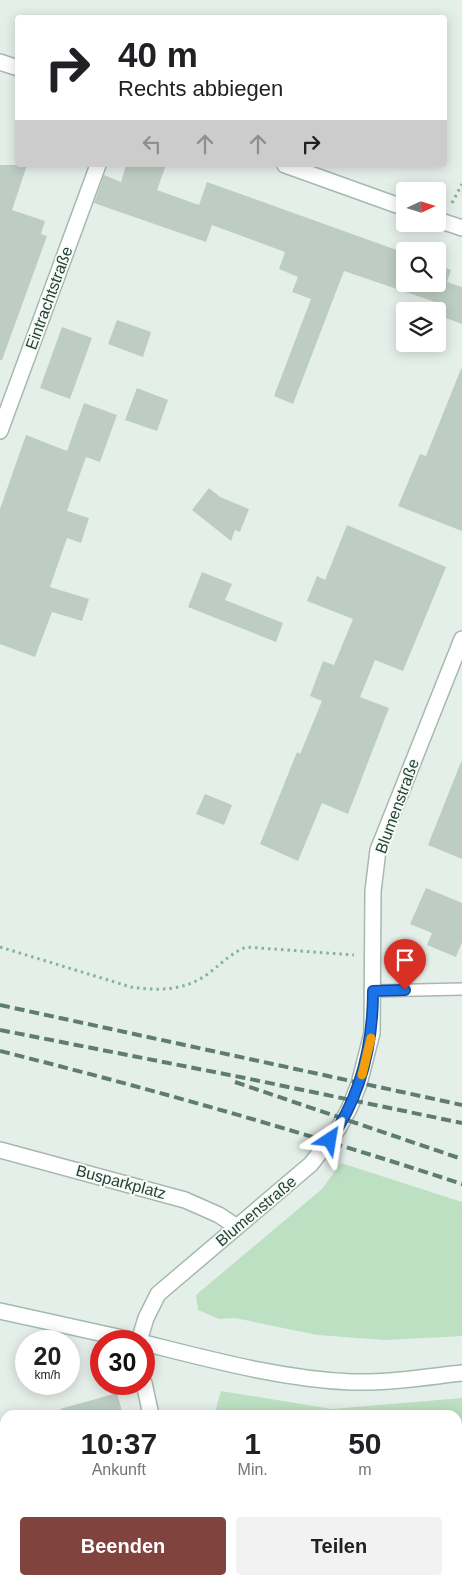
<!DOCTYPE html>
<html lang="de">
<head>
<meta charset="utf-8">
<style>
  :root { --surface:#fff; --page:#f2f2f2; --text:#202124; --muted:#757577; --accent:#81433d }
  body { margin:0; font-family:Helvetica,sans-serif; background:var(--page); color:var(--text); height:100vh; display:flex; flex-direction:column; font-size:19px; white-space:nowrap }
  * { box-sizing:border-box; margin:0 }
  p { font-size:16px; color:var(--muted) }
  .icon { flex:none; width:28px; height:28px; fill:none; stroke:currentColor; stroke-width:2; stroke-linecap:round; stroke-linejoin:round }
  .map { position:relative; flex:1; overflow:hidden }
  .sheet { position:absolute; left:0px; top:1410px; width:462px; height:175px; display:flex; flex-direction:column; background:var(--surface); border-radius:15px 15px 0 0; box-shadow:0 2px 12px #0003 }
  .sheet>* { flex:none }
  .hud { position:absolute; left:15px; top:15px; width:432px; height:152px; border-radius:5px; box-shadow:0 2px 12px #0003; background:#fff; color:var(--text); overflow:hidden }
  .needle { width:32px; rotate:86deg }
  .controls { position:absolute; left:396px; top:182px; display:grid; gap:10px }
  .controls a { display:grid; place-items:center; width:50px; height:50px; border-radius:5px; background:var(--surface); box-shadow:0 2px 12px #0003; font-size:25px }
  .speed { position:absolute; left:15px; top:1330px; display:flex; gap:10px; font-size:25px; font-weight:700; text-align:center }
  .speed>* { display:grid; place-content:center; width:65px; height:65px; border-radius:50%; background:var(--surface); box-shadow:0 2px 12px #0003; line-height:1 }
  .speed small { font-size:12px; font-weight:400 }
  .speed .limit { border:8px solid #d22; background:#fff; color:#111 }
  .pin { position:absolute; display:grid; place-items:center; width:42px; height:42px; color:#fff; margin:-51px -21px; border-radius:50% 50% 50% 0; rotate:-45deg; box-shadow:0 0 5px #0007 }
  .pin .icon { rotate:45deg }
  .me { position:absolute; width:55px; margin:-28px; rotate:33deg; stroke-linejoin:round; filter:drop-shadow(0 0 4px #0008) }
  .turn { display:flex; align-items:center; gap:18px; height:105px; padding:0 20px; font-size:22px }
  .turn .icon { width:65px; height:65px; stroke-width:2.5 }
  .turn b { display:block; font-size:35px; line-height:42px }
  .lanes { display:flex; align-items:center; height:48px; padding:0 20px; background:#0003; justify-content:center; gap:25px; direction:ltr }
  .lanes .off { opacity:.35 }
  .eta { display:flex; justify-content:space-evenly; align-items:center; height:85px; text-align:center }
  .eta b { font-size:30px; font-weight:700; line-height:35px }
  .cta { display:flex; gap:10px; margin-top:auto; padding:10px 20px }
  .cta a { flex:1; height:58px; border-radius:5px; background:var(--accent); color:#fff; font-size:20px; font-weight:700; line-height:58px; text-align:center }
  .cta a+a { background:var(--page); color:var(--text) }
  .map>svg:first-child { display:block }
</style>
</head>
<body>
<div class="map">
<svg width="462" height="1585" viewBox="0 0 462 1585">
  <rect width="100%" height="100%" fill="#e5efe9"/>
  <path fill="#bde0c2" d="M 341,1163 L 462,1202 L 462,1336 L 385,1340 L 317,1335 L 235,1318 L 219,1319 L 198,1310 L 196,1295 L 322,1189 Z
    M 221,1391 L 332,1409 L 462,1398 L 462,1585 L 370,1585 L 376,1580 L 458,1580 L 458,1415 L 214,1415 Z"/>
  <path fill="#8bd4d5" d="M 306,1580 L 357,1580 L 358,1585 L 307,1585 Z"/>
  <path fill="#bdcdc4" d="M 0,165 L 27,165 L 12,210 L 45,221 L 41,234 L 47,236 L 2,360 L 0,360 Z
    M 126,165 L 166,165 L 157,190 L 199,205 L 207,182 L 405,253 L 405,284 L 438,284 L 438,265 L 451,270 L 447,282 L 462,287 L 462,324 L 438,315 L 438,311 L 435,311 L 438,303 L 344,271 L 293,404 L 274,396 L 311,299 L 292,292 L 298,277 L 279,269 L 285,252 L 212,225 L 206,242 L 94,203 L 104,175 L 121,182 Z
    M 117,320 L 151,332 L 143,357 L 108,344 Z
    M 62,327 L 92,338 L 70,399 L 40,388 Z
    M 461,369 L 462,369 L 462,531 L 398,506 L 420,454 L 426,456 Z
    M 137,388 L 168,400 L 157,431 L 125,420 Z
    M 84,403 L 117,415 L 100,462 L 86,457 L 67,511 L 89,518 L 81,543 L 67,538 L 50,587 L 89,599 L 82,621 L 52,612 L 35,657 L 0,644 L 0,509 L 26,435 L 67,451 Z
    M 209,488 L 220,497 L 249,509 L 240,532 L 235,530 L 231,541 L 192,510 Z
    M 347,525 L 446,567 L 403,671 L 375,660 L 360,697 L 389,708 L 348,814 L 322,803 L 298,861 L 260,844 L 297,752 L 300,754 L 322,701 L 310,696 L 323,661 L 334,665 L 353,619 L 307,601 L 317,576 L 325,580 Z
    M 202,572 L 232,584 L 225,600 L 283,623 L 276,642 L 188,607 Z
    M 461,762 L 462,762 L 462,859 L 428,845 Z
    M 205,794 L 232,805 L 224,825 L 196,814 Z
    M 426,888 L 462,903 L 462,942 L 456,957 L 427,945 L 432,933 L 410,924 Z
    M 117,1393 L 123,1415 L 61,1415 L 60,1409 Z"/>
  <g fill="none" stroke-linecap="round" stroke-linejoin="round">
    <defs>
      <path id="lane" d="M 373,991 L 462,989"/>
      <path id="street" d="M 0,62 L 18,68
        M 285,165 L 405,208
        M 438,220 L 462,228
        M 0,431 L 98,165
        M 0,1150 L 185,1200 L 219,1215 L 237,1227
        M 139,1341 L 146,1318 L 158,1294 L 311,1164 L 338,1129 L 349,1109 L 359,1084 L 372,1033 L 373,891 L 378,850 L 462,639
        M 144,1383 L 151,1415
        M 197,1580 L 199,1585"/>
      <path id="secondary" d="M 0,1311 L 136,1341
        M 144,1343 C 212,1360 282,1379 352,1382 C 389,1383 426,1377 462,1373"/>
    </defs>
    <use href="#lane" stroke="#a7b8af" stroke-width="14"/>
    <use href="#street" stroke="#a7b8af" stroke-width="18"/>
    <use href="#secondary" stroke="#a3bbaf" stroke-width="18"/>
    <path stroke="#84b39e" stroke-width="3" stroke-dasharray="2.5 4" stroke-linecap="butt" d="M 452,203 L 462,184
      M 0,947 L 131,987 C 157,991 186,991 209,973 C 221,964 231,953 246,947 L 354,955
      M 131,1580 L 133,1585"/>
    <use href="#lane" stroke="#fff" stroke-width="11"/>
    <use href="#street" stroke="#fff" stroke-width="15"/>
    <use href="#secondary" stroke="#fff" stroke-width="15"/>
    <path stroke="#5e7d70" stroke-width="4" stroke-dasharray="10 5" stroke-linecap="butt" d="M 0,1005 L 462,1105
      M 0,1030 L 245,1078 L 462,1123
      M 0,1051 C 156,1090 310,1134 462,1184
      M 235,1082 L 462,1159"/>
  </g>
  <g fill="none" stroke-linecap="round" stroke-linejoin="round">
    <defs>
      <path id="route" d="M 330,1140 C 361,1096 373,1045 373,991 L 405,990"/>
    </defs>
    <use href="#route" stroke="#114b97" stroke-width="12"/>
    <use href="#route" stroke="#1a73e8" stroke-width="9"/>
    <path stroke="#f59e0b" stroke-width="9" d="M 362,1075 L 371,1038"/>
  </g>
  <g text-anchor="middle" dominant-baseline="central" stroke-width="4" stroke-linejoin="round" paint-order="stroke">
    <g font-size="16" fill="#234235" stroke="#f6fbf8">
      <text transform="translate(49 298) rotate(-70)">Eintrachtstraße</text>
      <text transform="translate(397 806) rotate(-70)">Blumenstraße</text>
      <text transform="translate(121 1182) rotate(15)">Busparkplatz</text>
      <text transform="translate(256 1211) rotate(-40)">Blumenstraße</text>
    </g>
  </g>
</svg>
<div class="controls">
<a><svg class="needle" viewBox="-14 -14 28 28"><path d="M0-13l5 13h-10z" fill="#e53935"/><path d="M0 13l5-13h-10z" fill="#757577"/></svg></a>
<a><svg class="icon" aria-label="search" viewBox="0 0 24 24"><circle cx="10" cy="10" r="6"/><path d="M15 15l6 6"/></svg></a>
<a><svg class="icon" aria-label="layers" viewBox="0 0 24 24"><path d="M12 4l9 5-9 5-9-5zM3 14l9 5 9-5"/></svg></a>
</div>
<div class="speed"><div>20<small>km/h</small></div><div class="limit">30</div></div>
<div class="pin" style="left:405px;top:990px;background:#d93025"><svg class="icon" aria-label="arrive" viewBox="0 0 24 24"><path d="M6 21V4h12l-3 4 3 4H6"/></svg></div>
<svg class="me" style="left:330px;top:1140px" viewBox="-20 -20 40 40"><path d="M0-17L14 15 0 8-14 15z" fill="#1a73e8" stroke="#fff" stroke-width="4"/></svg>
<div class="hud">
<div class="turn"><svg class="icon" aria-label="right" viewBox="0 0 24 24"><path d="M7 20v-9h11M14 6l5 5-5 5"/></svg><div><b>40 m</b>Rechts abbiegen</div></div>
<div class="lanes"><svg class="icon off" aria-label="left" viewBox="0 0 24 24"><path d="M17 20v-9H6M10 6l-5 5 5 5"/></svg><svg class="icon off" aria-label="ahead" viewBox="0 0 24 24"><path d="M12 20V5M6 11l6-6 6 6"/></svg><svg class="icon off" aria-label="ahead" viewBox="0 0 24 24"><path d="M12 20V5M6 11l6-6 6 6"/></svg><svg class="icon" aria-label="right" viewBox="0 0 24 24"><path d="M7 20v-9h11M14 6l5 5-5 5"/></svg></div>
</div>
<section class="sheet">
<div class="eta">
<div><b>10:37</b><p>Ankunft</p></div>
<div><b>1</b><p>Min.</p></div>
<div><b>50</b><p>m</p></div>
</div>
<div class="cta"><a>Beenden</a><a>Teilen</a></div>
</section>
</div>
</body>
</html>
